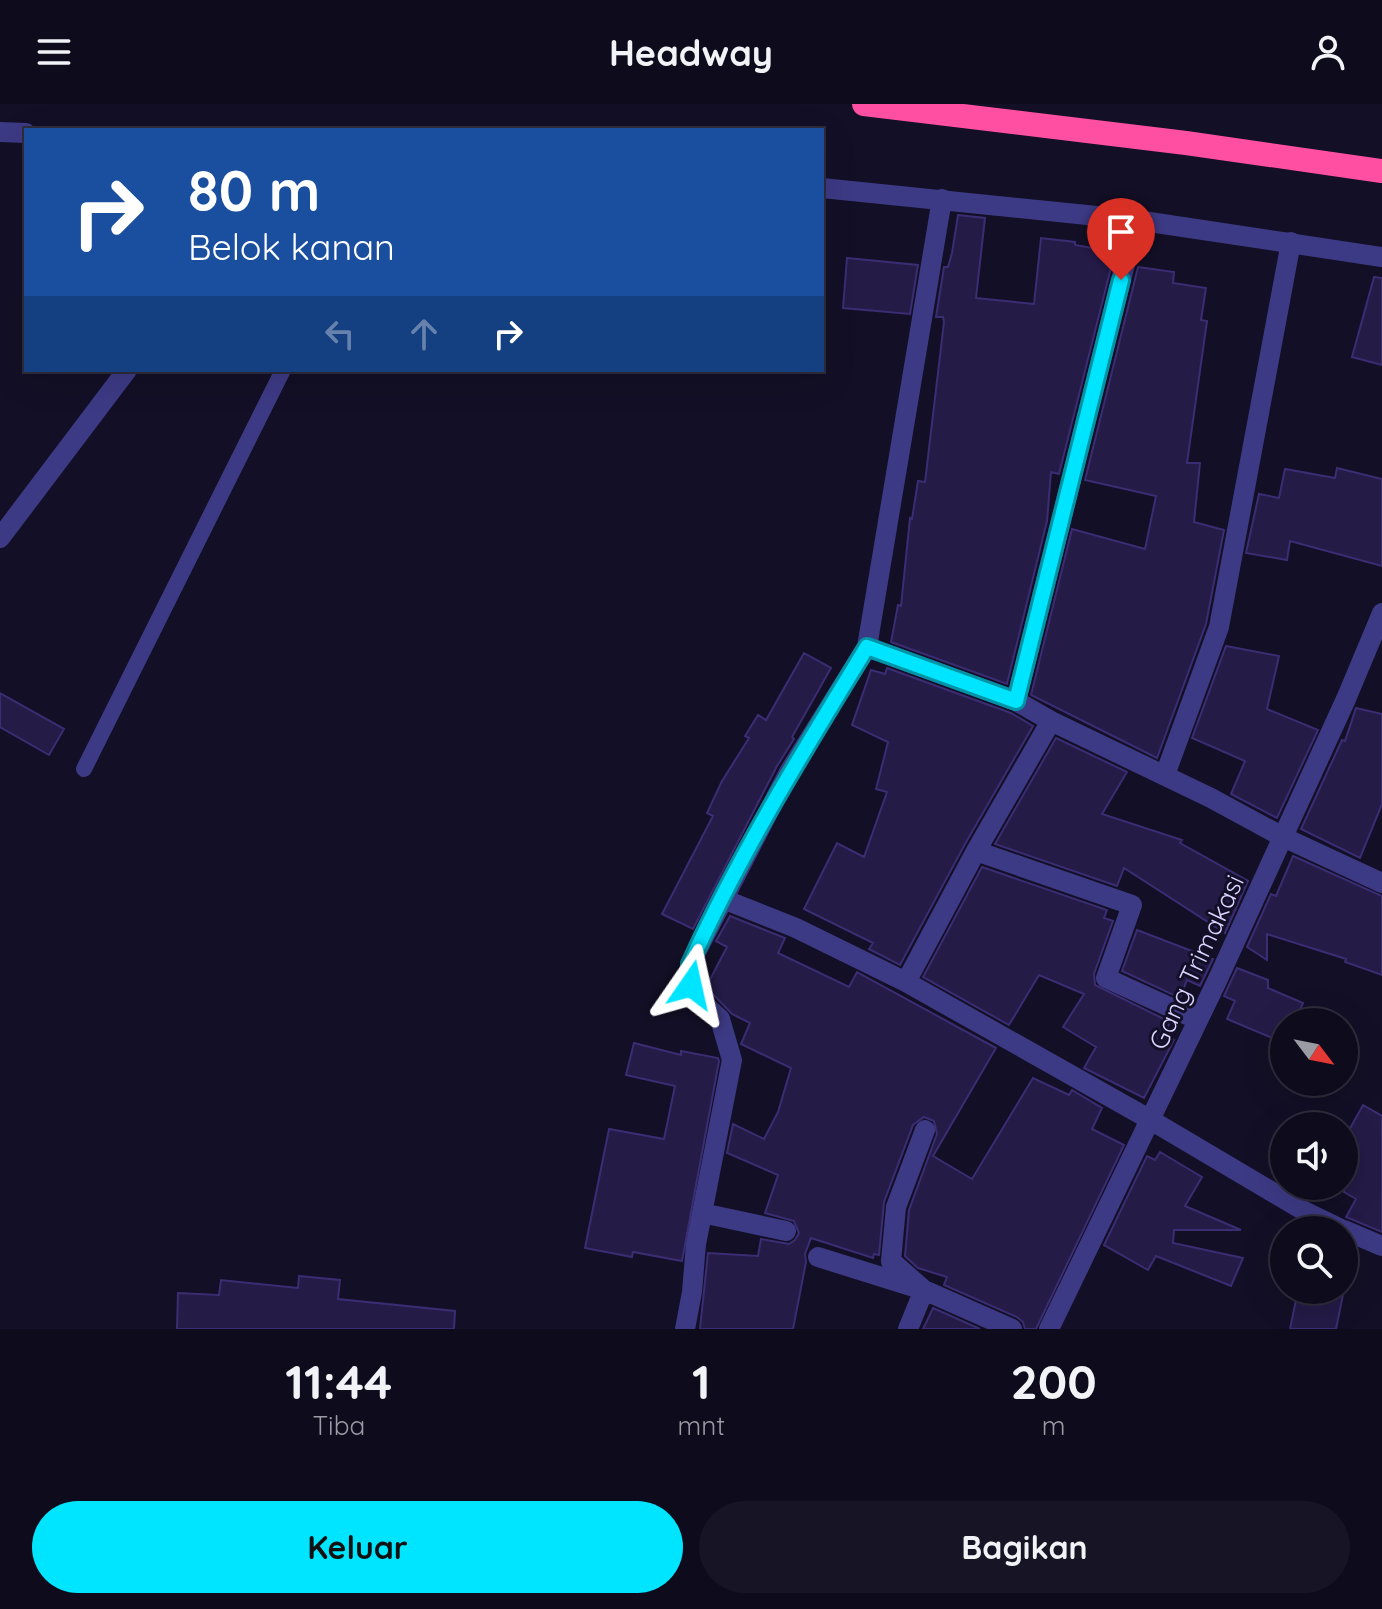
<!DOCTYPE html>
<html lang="id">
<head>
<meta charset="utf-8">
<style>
  :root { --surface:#0e0b1c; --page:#171425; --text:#f1f3f6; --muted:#9b9ba3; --line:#2e2b3b; --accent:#00e5ff }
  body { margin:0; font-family:Quicksand,sans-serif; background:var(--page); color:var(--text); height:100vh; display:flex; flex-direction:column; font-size:30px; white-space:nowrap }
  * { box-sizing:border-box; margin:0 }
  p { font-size:26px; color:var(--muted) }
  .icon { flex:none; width:44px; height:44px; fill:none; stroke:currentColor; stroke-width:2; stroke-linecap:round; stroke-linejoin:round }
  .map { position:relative; height:1225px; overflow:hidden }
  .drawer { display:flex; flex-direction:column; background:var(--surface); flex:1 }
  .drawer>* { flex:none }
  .banner { position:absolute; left:24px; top:24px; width:800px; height:244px; border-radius:0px; box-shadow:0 8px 32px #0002,0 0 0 2px var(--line); background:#1a4fa0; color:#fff; overflow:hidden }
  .needle { width:52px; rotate:122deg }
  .buttons { position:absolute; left:1270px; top:904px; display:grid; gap:16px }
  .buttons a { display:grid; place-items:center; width:88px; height:88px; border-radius:50%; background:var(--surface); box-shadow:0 8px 32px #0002,0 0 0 2px var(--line); font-size:40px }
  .pin { position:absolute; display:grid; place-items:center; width:68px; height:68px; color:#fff; margin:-82px -34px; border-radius:50% 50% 50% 0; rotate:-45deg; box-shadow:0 0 8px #0007 }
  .pin .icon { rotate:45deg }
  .me { position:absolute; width:88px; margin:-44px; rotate:11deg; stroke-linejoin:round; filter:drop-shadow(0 0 6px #0008) }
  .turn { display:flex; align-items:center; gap:28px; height:168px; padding:0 32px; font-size:36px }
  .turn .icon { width:104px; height:104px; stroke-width:2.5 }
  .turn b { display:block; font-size:56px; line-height:68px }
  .lanes { display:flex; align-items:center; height:76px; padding:0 32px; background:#0003; justify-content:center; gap:40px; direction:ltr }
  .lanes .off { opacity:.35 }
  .eta { display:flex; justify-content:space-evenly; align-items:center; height:136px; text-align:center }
  .eta b { font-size:48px; font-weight:700; line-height:56px }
  .action { display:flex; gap:16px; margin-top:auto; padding:16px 32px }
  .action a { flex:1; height:92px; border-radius:48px; background:var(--accent); color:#111; font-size:32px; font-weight:700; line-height:92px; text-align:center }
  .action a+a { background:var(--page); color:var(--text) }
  header { display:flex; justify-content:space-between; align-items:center; height:104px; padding:0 32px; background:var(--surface); font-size:36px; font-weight:700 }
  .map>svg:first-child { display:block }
</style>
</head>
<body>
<header><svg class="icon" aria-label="menu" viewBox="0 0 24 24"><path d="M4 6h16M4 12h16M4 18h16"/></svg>Headway<svg class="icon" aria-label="person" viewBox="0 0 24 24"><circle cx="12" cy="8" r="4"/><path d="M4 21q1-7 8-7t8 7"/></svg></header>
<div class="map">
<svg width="1382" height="1225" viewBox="0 0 1382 1225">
  <rect width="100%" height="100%" fill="#130f26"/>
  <path fill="#241b47" stroke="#3b2d73" stroke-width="2" d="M 958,111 L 985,114 L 976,194 L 1034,200 L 1041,134 L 1075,138 L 1075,141 L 1115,148 L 1059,370 L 1051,368 L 1047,417 L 1007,580 L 891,538 L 898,501 L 901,502 L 910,414 L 912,415 L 918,377 L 925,378 L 944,218 L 943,213 L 936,213 L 944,163 L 948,163 L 952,149 Z
    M 847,154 L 918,161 L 910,210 L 843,204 Z
    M 1138,163 L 1174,168 L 1173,179 L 1206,184 L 1201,216 L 1207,217 L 1187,359 L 1200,359 L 1194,418 L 1224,426 L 1206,520 L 1157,654 L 1031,591 L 1072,425 L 1145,445 L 1156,392 L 1085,376 Z
    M 1374,173 L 1382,174 L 1382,261 L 1352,253 Z
    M 1337,364 L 1382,375 L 1382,462 L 1290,437 L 1287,456 L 1246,449 L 1259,390 L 1279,394 L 1285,365 L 1335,374 Z
    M 1226,542 L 1279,552 L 1267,605 L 1318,626 L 1277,714 L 1231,690 L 1245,657 L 1192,634 Z
    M 804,549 L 831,564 L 792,633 L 794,635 L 777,662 L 693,825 L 662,810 L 713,712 L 707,709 L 722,677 L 749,634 L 745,632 L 758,611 L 766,616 Z
    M 887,564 L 1011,609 L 1033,622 L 965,740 L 900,861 L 869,845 L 873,839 L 804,805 L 837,739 L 864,753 L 887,688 L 876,685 L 888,638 L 852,621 L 871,566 L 885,570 Z
    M 0,589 L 64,625 L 49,651 L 0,623 Z
    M 1356,604 L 1382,610 L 1382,700 L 1360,754 L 1301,725 L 1342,636 L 1345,637 Z
    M 1056,634 L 1127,668 L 1102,710 L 1182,736 L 1180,739 L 1248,777 L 1225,829 L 1124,764 L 1117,782 L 995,740 Z
    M 1293,752 L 1382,792 L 1382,871 L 1345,858 L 1346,855 L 1267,830 L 1267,856 L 1247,843 L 1271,790 L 1276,792 Z
    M 982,763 L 1107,806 L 1104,814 L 1113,817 L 1094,870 L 1095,881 L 1170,918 L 1164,931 L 1174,936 L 1144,994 L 1084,964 L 1096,943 L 1063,923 L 1084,890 L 1039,871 L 1009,921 L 923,873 Z
    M 730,812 L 785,834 L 778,849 L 849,883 L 857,868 L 996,944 L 933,1052 L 972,1075 L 1033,974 L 1069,991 L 1072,986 L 1102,1004 L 1092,1025 L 1124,1041 L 1036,1225 L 1025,1225 L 1023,1218 L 1017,1213 L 944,1181 L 947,1173 L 918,1164 L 905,1152 L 909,1106 L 937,1030 L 934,1017 L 924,1013 L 913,1021 L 884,1098 L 879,1151 L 874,1150 L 873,1154 L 811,1134 L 805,1150 L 806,1158 L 793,1225 L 700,1225 L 708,1149 L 758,1152 L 761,1135 L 789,1140 L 795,1136 L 799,1129 L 794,1117 L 765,1109 L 778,1071 L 727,1049 L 733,1020 L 764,1035 L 778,1008 L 791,964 L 741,940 L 750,919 L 732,910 L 706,883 L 727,843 L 716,837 Z
    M 1137,826 L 1213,855 L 1200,882 L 1187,876 L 1180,894 L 1122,867 Z
    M 1237,864 L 1268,876 L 1268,884 L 1303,899 L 1295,918 L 1284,918 L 1284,939 L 1227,915 L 1235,897 L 1224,892 Z
    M 634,939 L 681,951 L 681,947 L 718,954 L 719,957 L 682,1157 L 633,1148 L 632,1153 L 585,1144 L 609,1025 L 664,1035 L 675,982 L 626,971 Z
    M 1363,1001 L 1382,1012 L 1382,1128 L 1346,1113 L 1356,1095 L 1344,1088 L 1344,1035 Z
    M 1160,1048 L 1202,1073 L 1185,1102 L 1241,1126 L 1174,1126 L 1173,1139 L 1243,1154 L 1231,1182 L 1156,1152 L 1148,1166 L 1104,1141 L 1147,1052 L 1155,1056 Z
    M 299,1172 L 340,1176 L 338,1195 L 455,1207 L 454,1225 L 177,1225 L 178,1189 L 219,1191 L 221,1176 L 298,1184 Z
    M 1298,1186 L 1344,1186 L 1336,1225 L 1290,1225 Z
    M 933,1204 L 980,1225 L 923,1225 Z"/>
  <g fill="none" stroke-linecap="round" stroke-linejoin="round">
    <path stroke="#3d3a85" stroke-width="16" d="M 84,665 L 283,266"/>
    <path stroke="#3d3a85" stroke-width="20" d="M 0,434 L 127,266
      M 867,543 L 1016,597 L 1051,617 L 1211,694 L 1283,733 L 1382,779
      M 1016,597 L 1136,116
      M 1165,671 L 1219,523 L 1291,138
      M 976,747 L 1132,801 L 1106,874 L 1198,916
      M 723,795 L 796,824 L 906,878 L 1149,1015 L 1306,1108 L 1343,1126
      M 906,878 L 976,747 L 1051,617
      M 702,1109 L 786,1127
      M 1344,1126 L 1382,1142
      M 818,1153 L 917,1184
      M 924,1186 L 891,1157 L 896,1103 L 925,1026
      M 685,1225 L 692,1188 L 696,1140 L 732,956 L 720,915 L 697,894 L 691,881 L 690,860 L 789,668 L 867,543 L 942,95
      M 908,1225 L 924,1186 L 1012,1225
      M 1049,1225 L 1217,877 L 1346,595 L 1382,509"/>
    <path stroke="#3d3a85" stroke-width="20" d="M 0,28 L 26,29
      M 822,84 L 1136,116 L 1382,153"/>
    <path stroke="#ff4fa3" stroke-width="24" d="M 864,0 L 1186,39 L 1382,67"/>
  </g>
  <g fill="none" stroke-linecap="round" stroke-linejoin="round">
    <defs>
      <path id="route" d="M 691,881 L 690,860 C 740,749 804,646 867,543 L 1016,597 L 1121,176"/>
    </defs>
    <use href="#route" stroke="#0095a6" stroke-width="20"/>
    <use href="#route" stroke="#00e5ff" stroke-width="14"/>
  </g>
  <g text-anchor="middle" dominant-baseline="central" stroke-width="6" stroke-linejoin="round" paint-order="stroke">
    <g font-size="26" fill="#d9d4ff" stroke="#130f26">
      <text transform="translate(1196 858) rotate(-65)">Gang Trimakasi</text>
    </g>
  </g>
</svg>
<div class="buttons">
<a><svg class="needle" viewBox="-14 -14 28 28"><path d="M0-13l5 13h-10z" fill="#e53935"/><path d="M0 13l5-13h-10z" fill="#9b9ba3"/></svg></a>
<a><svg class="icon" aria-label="sound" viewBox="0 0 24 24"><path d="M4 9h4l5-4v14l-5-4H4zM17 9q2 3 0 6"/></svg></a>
<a><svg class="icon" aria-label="search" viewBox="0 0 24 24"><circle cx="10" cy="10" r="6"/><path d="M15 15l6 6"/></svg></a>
</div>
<div class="pin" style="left:1121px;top:176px;background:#d93025"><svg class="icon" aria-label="arrive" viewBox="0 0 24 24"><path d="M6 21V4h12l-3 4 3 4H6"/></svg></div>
<svg class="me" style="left:691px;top:881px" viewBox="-20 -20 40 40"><path d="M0-17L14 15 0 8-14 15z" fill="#00e5ff" stroke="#fff" stroke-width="4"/></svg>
<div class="banner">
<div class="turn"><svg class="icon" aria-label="right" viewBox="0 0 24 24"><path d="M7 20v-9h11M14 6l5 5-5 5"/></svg><div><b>80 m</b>Belok kanan</div></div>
<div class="lanes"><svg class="icon off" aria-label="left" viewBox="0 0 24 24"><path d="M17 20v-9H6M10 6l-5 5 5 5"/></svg><svg class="icon off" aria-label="ahead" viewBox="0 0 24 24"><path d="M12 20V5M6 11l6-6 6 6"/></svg><svg class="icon" aria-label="right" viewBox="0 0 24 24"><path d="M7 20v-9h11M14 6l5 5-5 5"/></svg></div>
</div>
</div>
<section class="drawer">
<div class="eta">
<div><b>11:44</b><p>Tiba</p></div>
<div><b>1</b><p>mnt</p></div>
<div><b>200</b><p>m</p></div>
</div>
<div class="action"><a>Keluar</a><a>Bagikan</a></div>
</section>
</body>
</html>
